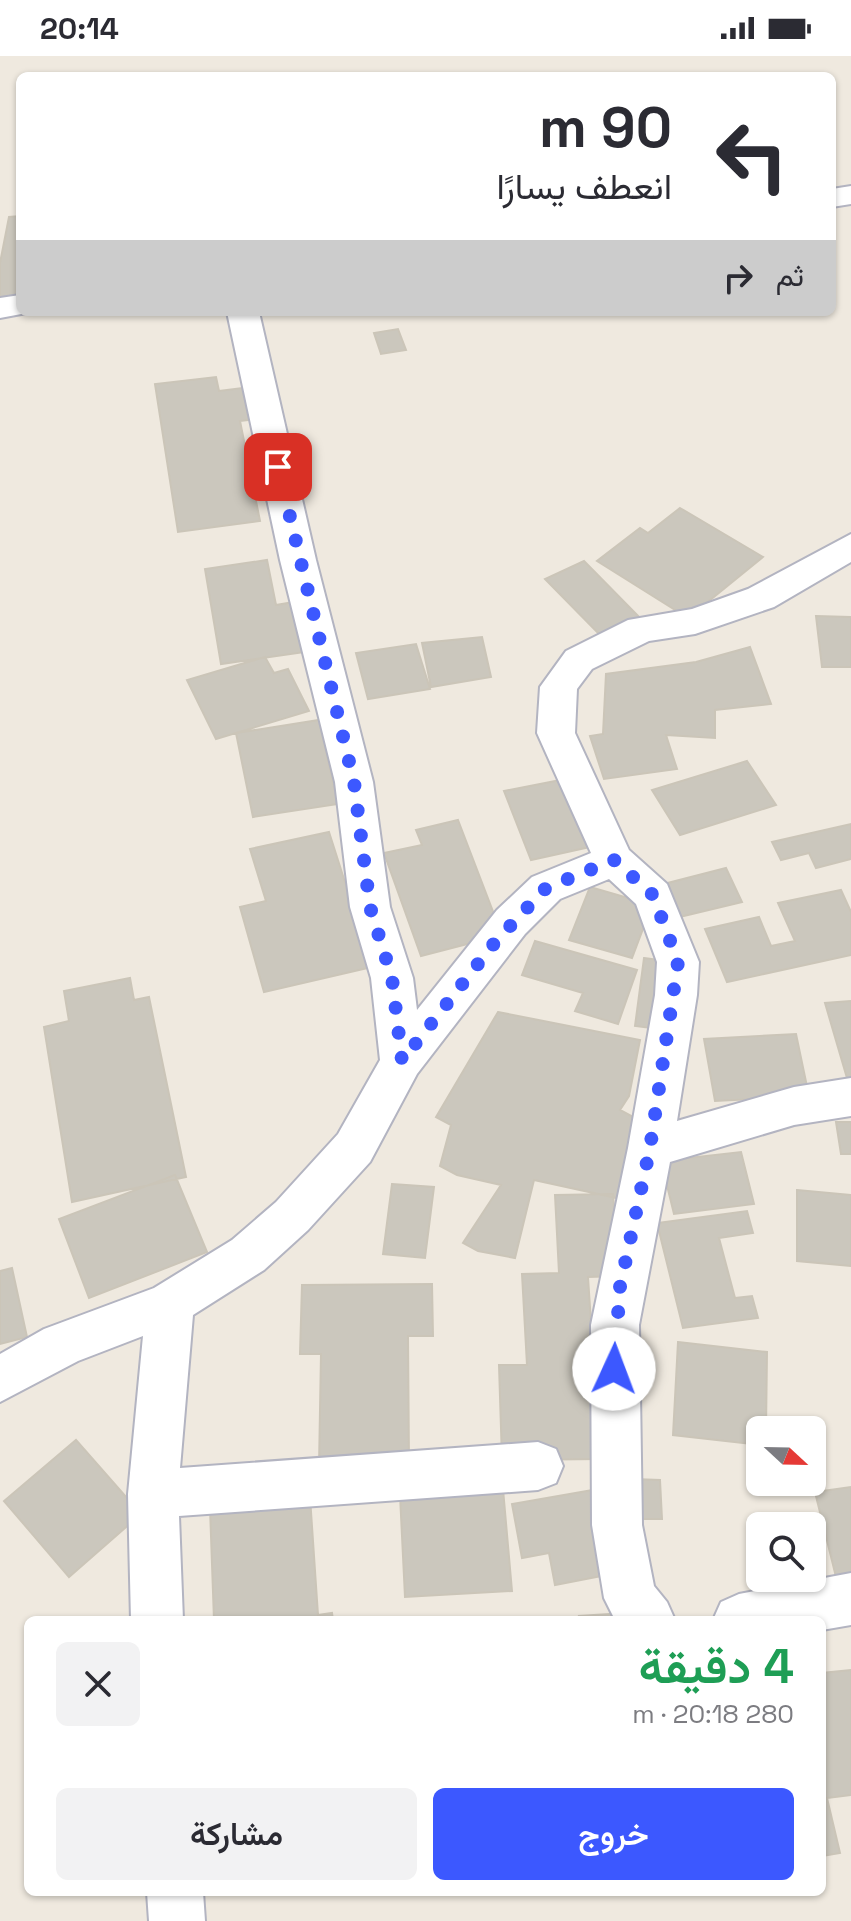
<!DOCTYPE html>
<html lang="ar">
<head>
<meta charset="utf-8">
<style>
  :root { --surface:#fff; --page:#f2f2f3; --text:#2b2b33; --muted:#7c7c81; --accent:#3c58ff }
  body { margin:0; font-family:"Space Grotesk",Vazirmatn,sans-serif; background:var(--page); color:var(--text); direction:rtl; height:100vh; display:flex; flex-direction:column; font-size:30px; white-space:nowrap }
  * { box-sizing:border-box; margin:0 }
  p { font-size:26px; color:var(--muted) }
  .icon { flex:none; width:44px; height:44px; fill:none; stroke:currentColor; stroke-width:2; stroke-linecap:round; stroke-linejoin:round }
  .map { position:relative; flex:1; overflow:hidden; direction:ltr }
  .side { position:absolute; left:24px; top:1560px; width:802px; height:280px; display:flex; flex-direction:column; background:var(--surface); border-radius:12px; box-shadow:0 2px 6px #0004; direction:rtl }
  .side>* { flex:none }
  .hud { position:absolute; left:16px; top:16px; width:820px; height:244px; border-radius:12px; box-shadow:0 2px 6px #0004; direction:rtl; background:#fff; color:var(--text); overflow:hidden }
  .needle { width:52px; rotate:112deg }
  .buttons { position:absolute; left:746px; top:1360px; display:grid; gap:16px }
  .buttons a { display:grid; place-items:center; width:80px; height:80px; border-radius:12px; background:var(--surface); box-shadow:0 2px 6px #0004; font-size:40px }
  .pin { position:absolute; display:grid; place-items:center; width:68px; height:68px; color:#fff; margin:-34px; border-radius:16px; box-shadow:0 4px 12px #0006 }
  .me { position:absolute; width:88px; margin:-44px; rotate:2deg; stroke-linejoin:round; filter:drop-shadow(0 0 6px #0008) }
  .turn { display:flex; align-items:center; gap:28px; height:168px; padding:0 32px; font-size:36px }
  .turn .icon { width:104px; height:104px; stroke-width:2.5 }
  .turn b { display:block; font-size:56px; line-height:68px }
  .then { display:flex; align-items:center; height:76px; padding:0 32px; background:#0003; gap:16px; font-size:30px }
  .round { display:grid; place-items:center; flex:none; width:84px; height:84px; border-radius:12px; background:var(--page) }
  .overview { display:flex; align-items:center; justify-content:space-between; height:136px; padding:0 32px }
  h1 { font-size:48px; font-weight:600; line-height:60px; color:#1e9e55 }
  .primary-button { display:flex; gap:16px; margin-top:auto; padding:16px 32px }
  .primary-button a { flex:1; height:92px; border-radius:12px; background:var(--accent); color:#fff; font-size:32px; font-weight:600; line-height:92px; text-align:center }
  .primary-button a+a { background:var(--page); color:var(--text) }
  .status { display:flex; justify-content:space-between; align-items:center; height:56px; padding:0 40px; background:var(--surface); direction:ltr }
  .status svg { height:22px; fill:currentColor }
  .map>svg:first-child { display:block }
</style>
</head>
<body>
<div class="status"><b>20:14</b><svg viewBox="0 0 49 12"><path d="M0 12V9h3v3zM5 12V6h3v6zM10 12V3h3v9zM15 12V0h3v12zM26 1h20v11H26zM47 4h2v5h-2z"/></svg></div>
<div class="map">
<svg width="851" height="1865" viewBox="0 0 851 1865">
  <rect width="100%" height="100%" fill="#efe9df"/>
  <path fill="#cbc7bd" stroke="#cbc5b8" stroke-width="2" d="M20,160V241H0V207L9,161Z
    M398,273L406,294L381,298L374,277Z
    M216,321L219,335L242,332L249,364L240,365L260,465L178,476L155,328Z
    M680,452L763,501L688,562L597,505L640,472L648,477Z
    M267,504L276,549L294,546L305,596L221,608L205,513Z
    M584,505L644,566L605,584L545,523Z
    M816,560L851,561V611H822Z
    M482,581L491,621L431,631L422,587Z
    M416,588L430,633L368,643L356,597Z
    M750,591L771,648L715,654V682L666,679L677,713L604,723L590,680L603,678L606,618L696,606Z
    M265,601L274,617L288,613L309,655L216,683L187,624Z
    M319,664L338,748L253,761L236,677Z
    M747,705L776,749L680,779L652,734Z
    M571,722L599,789L531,804L504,735Z
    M458,764L502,879L421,900L384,797L422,789L416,774Z
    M851,768V803L816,812L809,797L781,804L772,786Z
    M329,776L372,911L264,936L240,851L266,845L250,793Z
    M726,812L742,846L671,863L656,830Z
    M590,831L652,849L632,902L569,884Z
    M841,834L851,856V899L727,926L705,873L759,861L771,890L795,885L778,847Z
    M535,885L637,914L618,968L575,955L583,937L522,919Z
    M644,902L675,906L666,974L635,970Z
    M130,922L134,944L149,941L186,1121L72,1146L44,971L69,965L64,935Z
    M851,945V1022H847L825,947Z
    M498,956L640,984L629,1040L620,1054L637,1063L621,1143L534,1124L515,1202L478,1195L463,1187L501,1129L457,1119L440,1110L451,1069L436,1061Z
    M796,978L809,1040L715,1045L704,983Z
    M836,1066H851V1098H841Z
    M741,1096L754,1148L674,1158L661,1105Z
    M175,1119L207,1196L89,1242L59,1163Z
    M392,1128L434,1131L425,1202L383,1198Z
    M797,1134L851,1139V1210L797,1205Z
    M613,1138L619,1220L588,1221L600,1403L502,1404L499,1309H527L522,1218L559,1217L555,1139Z
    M747,1155L753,1177L719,1182L735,1242L752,1240L758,1262L683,1272L657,1167Z
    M12,1212L27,1281L0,1288V1215Z
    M432,1228L433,1280H408L409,1409L319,1411L321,1298H300L302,1229Z
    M678,1286L767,1296L766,1374H760V1389L673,1379Z
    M76,1384L141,1458L69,1521L4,1445Z
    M633,1423L660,1424L662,1463H635Z
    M851,1431V1531L839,1533L815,1436Z
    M503,1433L512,1535L405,1541L400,1439Z
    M593,1434L612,1518L555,1529L549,1497L522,1502L512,1448Z
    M310,1441L318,1559L332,1557L333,1564H214L210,1452Z
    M625,1557L626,1564H580L579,1560Z
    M851,1614V1739L827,1742L840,1797L822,1800V1617Z"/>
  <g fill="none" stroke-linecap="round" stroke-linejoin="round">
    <g stroke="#b3b4c1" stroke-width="4">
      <path id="minor" d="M227,256H259L316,504L373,726L390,851L413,922L417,954L497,854L532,821L591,797L537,677L540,631L566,595L628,564L692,553L748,533L851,478V506L774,551L695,578L649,585L592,613L577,633L575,677L629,794L667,828L699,906L697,939L677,1065L794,1031L851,1022V1060L794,1069L670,1106L639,1269L642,1469L654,1530L667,1546L675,1564H615L604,1542L592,1469L591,1269L628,1092L655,939L657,906L636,848L609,823L560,843L525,878L417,1018L370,1106L308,1174L264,1214L193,1259L180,1412L538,1386L556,1393L563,1410L556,1427L538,1434L179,1460L183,1564H131L128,1438L143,1280L78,1305L0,1346V1298L44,1273L154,1232L232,1184L276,1146L338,1078L380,1004L371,922L350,851L335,726L280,504Z
        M851,1517V1569L822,1574V1564H713L721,1546L739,1538Z
        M147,1836H203L205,1865H149Z"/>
    </g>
    <g stroke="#b3b4c1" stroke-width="4">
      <path id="tertiary" d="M851,130V148L832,151V133Z
        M20,239V256H32L0,262V242Z"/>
    </g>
    <use href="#minor" fill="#fff" fill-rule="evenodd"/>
    <use href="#tertiary" fill="#fff" fill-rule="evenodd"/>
  </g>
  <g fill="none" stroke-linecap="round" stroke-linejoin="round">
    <path stroke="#3c58ff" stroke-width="14" stroke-dasharray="0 25.2" d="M278,411L354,726L370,851L392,922L402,1005L496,885L546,832L614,804L653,839L678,906L650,1092L620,1231L614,1313"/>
  </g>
</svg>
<div class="buttons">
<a><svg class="needle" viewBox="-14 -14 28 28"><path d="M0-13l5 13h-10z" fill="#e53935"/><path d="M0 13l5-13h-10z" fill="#7c7c81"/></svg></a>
<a><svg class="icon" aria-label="search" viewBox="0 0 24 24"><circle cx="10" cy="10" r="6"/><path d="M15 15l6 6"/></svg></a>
</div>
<div class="pin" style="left:278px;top:411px;background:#d93025"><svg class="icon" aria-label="arrive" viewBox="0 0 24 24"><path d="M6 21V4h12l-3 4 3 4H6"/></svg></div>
<svg class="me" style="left:614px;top:1313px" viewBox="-20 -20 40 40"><circle r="19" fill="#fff"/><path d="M0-13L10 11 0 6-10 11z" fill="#3c58ff"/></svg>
<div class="hud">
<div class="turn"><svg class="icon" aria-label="left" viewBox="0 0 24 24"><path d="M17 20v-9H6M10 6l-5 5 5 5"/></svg><div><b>90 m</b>انعطف يسارًا</div></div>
<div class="then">ثم<svg class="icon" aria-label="right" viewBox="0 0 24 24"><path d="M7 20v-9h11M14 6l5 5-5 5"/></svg></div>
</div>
<section class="side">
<div class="overview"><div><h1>4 دقيقة</h1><p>280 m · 20:18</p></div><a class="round"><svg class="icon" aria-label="close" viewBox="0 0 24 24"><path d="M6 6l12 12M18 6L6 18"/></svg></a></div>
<div class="primary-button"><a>خروج</a><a>مشاركة</a></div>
</section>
</div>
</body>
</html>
